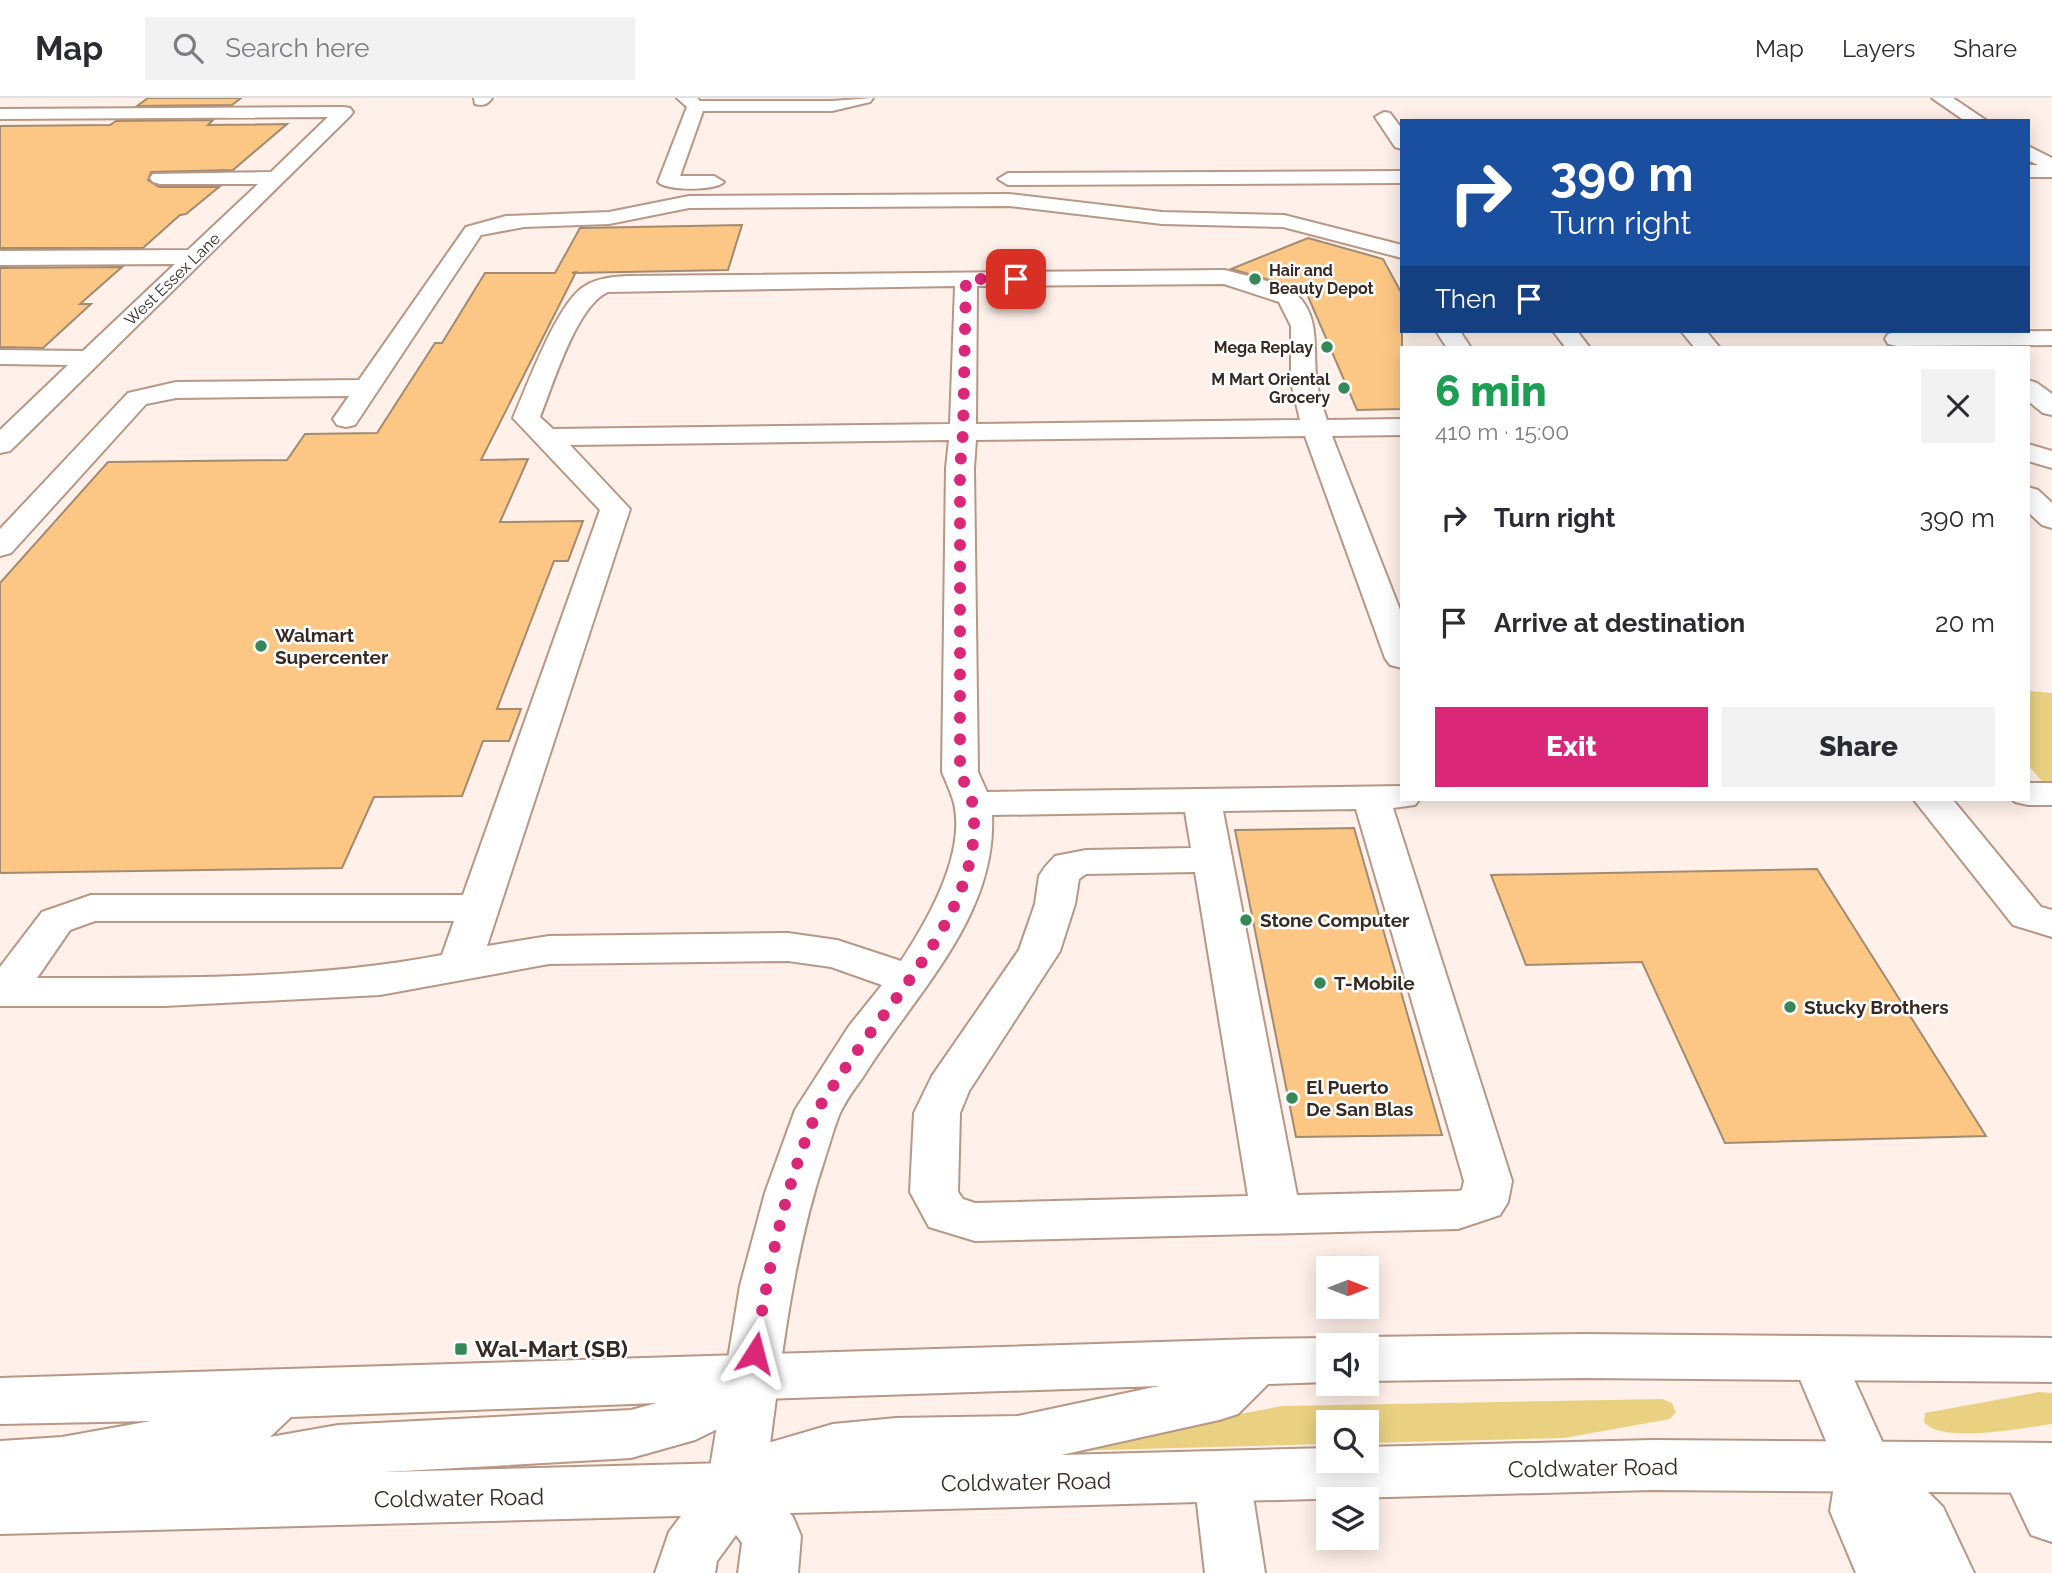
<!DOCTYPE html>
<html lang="en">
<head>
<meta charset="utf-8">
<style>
  :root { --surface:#fff; --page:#f2f2f3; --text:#2b2b33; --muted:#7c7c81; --line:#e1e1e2; --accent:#db2777 }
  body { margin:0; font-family:Raleway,sans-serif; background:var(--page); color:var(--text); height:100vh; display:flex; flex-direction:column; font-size:26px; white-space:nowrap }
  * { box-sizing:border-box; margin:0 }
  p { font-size:23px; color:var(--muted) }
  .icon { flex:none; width:38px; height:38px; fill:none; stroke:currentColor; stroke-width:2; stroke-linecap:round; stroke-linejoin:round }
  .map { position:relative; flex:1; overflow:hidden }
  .drawer { position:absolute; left:1400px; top:248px; width:630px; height:455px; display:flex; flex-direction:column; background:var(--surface); border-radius:0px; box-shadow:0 4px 18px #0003 }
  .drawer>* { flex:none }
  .guide { position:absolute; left:1400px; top:21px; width:630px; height:214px; border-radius:0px; box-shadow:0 4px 18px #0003; background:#1a4fa0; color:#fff; overflow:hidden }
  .needle { width:46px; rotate:90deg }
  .buttons { position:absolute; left:1316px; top:1158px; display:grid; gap:14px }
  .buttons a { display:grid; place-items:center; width:63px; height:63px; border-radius:0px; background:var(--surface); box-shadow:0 4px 18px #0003; font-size:35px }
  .pin { position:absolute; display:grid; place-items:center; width:60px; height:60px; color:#fff; margin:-30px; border-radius:14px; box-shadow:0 4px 10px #0006 }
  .me { position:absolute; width:77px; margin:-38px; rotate:9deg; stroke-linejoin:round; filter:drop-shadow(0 0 5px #0008) }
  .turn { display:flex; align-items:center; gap:24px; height:147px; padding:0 35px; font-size:32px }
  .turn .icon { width:91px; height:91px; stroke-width:2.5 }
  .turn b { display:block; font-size:49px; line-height:60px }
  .then { display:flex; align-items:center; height:66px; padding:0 35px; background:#0003; gap:14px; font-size:26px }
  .round { display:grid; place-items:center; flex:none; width:74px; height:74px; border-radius:0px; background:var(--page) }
  .headline { display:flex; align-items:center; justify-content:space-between; height:119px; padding:0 35px }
  h1 { font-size:42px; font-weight:800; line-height:52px; color:#1e9e55 }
  .button { display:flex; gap:14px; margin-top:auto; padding:14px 35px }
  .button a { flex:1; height:80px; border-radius:0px; background:var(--accent); color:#fff; font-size:28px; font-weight:800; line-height:80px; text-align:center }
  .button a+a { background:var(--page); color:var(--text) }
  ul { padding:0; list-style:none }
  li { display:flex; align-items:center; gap:21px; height:105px; padding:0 35px }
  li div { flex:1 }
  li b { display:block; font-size:26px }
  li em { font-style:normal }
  header { display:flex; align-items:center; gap:42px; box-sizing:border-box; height:98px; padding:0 35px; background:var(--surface); border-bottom:2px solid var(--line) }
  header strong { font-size:33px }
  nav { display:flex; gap:38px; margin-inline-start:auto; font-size:24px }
  .search { width:490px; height:63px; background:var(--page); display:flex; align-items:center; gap:18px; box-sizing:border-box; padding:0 24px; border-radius:0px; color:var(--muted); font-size:26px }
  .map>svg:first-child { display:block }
</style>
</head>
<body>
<header>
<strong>Map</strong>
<div class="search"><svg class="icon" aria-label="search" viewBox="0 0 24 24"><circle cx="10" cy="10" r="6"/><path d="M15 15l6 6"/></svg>Search here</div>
<nav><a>Map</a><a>Layers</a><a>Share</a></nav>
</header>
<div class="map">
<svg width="2052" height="1475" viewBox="0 0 2052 1475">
  <rect width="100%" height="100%" fill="#fff1e9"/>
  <path fill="#ead182" d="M2028,593L2052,595V689H2047L2028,667Z
    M2039,1294L2052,1295V1326C2025,1330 1940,1346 1924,1324L1925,1315Z
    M1662,1301L1672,1305L1676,1314L1670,1321L1564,1340L1367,1345V1325H1328V1346L1064,1353V1349L1282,1308Z"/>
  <path fill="#fcc785" stroke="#a28b71" stroke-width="2" d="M148,0H241L232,7L137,8Z
    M213,22L208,27L287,26L233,72L151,74L148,82L159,89H219L186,116L180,117L143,150H0V28L110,27L116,23Z
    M742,127L728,172L572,175L576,174L481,362L528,361L500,424L583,423L568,463H554L497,611H521L509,643H483L462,698L374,699L342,770L0,775V485L108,364L287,362L305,336L377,335L435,245H442L485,175H555L580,130Z
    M1308,140L1383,161L1402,196V311L1357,312L1307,196L1274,183L1231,171Z
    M122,169L80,206H91L43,250L0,249V170Z
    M1354,730L1442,1037L1296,1039L1235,732Z
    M1817,771L1986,1038L1725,1045L1642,864L1526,867L1491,777Z"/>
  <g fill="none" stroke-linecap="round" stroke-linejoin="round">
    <g stroke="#b79785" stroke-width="4">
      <path id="minor" d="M474,0H492C487,7 483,8 475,6Z
        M677,0H697L700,3H832L873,0L870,4L832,13H703L680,78H714L724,84C716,93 666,93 658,84L687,9Z
        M344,9L350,10L353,14L350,18L10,353L0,355V332L68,267L0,266V252L83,253L175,166L0,167V153L188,152L258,86H160L153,84L150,80L153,76L271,74L328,19L0,21V11Z
        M1384,14L1390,15L1402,31V51L1395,49L1375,19Z
        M2028,67H2052V79H2028Z
        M1402,73V85L1008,87L998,81L1008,75Z
        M1009,96L1162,114L1284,117L1402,147V160L1283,129L1162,126L1009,108L689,110L609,126L524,129L481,137L355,327L346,329L337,327L333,321L349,298L176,300L146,306L11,455L0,458V431L128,295L176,284L359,282L466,129L506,118L609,114L689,98Z
        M1225,172C1242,177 1285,185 1297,197C1322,221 1312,255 1317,285C1319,297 1323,310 1327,322L1402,321V337L1332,338L1402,517V570L1390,567L1385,560L1305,338L976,342L974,370L978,674L987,694L1402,688V702H1419L1415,707L1393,710L1512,1083L1508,1104L1500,1117L1458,1131L975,1143L929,1129L910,1094L914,1015L932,978L1019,852L1035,806L1039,778L1045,769L1055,758L1086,752L1191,750L1185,714L992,717C997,820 913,898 863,979C855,990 846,1002 840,1015C834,1029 830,1045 825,1060C790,1165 780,1275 765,1384L793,1419L801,1438L798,1475H738L742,1445L736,1437L717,1463L715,1475H655L669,1434L708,1382L740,1188L765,1095L795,1012L849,928L882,887L831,869L788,863L549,866L380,897L164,908H0V869L42,814L91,797H463L600,412L513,320C527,289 557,204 585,188C597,180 613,179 627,178ZM1224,186L1279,204L1291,228V284L1300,322L976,326L977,188ZM955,188L950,326L553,331L540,319C553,287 576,208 608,194ZM949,342L946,370L942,674C946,684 951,694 954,705C966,756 928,822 901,863L837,842L788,835L549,838L487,848L630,411L570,347ZM1356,711L1464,1083L1462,1092L1458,1093L1297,1097L1223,713ZM1195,774L1248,1098L975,1105L963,1101L958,1094L960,1015L969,993L1060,853L1075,806L1079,781L1086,776ZM95,823H454L442,857C312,882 170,880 37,880L70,832Z
        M1436,233H1460L1471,250H1447Z
        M1553,233H1577L1590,250H1566Z
        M1681,233H1706L1720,250H1695Z
        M2052,233V247L1897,248L1888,246L1885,241L1888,236L1897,234Z
        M2028,282L2037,285L2052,296V317L2043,315L2028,303Z
        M2028,346L2052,353V370L2028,363Z
        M2028,389L2038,392L2052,405V430L2042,427L2028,414Z
        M2028,685H2052V707H2028L2015,704L2013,702H2028Z
        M1914,702H1953L2041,809L2052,812V839L2013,827Z
        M1818,1238L1837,1244L1886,1352L1943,1409L1974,1475H1856L1830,1413L1837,1369L1791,1260L1799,1244Z
        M2027,1345L2047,1352L2052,1361V1444L2031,1437L1999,1370L2007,1352Z
        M1222,1354L1242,1361L1250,1379L1265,1475H1205L1194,1379L1202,1361Z"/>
    </g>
    <g stroke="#b79785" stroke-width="4">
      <path id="major" d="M1932,0H1953L1987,23H1965Z
        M2028,48L2052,60V74L2028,62Z
        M1584,1236L2052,1240V1284L1584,1280L1367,1283V1248H1328V1284L1268,1286L1238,1316L1219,1322L1061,1357L1328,1350V1363H1367V1349L1652,1342L2052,1345V1395L1652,1392L0,1436V1343L62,1339L151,1323L0,1326V1280L1256,1241L1328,1240L1347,1247L1367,1239ZM1159,1288L1018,1318L896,1320L833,1326L758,1348L728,1365L385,1374L631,1360L695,1342L732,1324L762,1301ZM657,1305L631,1312L338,1327L270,1339L291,1319Z"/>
    </g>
    <use href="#minor" fill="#fff" fill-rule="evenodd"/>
    <use href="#major" fill="#fff" fill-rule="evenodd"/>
  </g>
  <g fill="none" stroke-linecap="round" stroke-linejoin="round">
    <path stroke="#db2777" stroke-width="12" stroke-dasharray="0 21.6" d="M755,1255C768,1174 784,1089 817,1014C823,1001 832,990 840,978C890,900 985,810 973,709C972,698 964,685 960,674V370L963,335L966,181H1016"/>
  </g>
  <g fill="#378858" stroke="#fff" stroke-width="2.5">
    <circle cx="1255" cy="181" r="7"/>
    <circle cx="1327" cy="249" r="7"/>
    <circle cx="1344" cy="290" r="7"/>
    <circle cx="261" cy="548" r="7"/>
    <circle cx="1246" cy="822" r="7"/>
    <circle cx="1320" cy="885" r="7"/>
    <circle cx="1790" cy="909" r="7"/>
    <circle cx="1292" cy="1000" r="7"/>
    <rect x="454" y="1244" width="14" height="14" rx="3.5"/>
  </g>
  <g text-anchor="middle" stroke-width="5" stroke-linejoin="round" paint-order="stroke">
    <g font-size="16" font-weight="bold" fill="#372a23" stroke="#fff" text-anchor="end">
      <text x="1269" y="178" text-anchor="start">Hair and<tspan x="1269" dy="18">Beauty Depot</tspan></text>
      <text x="1313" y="255">Mega Replay</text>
      <text x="1330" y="287">M Mart Oriental<tspan x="1330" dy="18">Grocery</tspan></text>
    </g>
    <g font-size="16" fill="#372a23" stroke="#fff">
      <text transform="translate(172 181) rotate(-44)" y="6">West Essex Lane</text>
    </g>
    <g font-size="19" font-weight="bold" fill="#372a23" stroke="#fff" text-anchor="start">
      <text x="275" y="544">Walmart<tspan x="275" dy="22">Supercenter</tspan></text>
      <text x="1260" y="829">Stone Computer</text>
      <text x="1334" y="892">T-Mobile</text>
      <text x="1804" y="916">Stucky Brothers</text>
      <text x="1306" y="996">El Puerto<tspan x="1306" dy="22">De San Blas</tspan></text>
    </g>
    <g font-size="23" font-weight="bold" fill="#372a23" stroke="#fff" text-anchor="start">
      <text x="475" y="1259">Wal-Mart (SB)</text>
    </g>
    <g font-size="23" fill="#372a23" stroke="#fff">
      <text transform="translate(1593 1370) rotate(-1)" y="8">Coldwater Road</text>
      <text transform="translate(1026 1384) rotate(-1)" y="8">Coldwater Road</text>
      <text transform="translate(459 1400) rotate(-1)" y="8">Coldwater Road</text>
    </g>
  </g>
</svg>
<div class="buttons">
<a><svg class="needle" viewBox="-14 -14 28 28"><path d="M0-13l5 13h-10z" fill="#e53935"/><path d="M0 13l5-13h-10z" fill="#7c7c81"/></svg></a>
<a><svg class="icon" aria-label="sound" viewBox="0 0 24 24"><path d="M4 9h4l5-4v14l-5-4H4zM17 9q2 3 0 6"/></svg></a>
<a><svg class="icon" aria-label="search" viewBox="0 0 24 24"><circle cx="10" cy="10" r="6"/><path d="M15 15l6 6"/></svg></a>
<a><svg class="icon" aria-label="layers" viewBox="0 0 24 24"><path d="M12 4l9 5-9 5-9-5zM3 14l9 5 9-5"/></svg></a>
</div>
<div class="pin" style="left:1016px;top:181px;background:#d93025"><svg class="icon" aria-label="arrive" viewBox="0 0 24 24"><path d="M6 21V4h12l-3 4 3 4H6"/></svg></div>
<svg class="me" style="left:755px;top:1255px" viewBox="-20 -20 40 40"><path d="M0-17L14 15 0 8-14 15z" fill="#db2777" stroke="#fff" stroke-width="4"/></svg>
<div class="guide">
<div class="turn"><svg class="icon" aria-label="right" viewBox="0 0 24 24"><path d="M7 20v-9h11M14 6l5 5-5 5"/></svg><div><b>390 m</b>Turn right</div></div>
<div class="then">Then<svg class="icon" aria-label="arrive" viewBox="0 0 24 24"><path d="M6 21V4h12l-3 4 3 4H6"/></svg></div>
</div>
<section class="drawer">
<div class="headline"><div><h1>6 min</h1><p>410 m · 15:00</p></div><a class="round"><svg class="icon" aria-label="close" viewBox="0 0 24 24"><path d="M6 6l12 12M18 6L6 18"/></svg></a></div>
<ul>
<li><svg class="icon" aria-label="right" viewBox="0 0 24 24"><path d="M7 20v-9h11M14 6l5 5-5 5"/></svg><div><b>Turn right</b></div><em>390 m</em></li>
<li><svg class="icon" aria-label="arrive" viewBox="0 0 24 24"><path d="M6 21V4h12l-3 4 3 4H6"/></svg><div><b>Arrive at destination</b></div><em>20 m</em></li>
</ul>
<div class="button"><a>Exit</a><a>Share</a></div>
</section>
</div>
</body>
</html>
